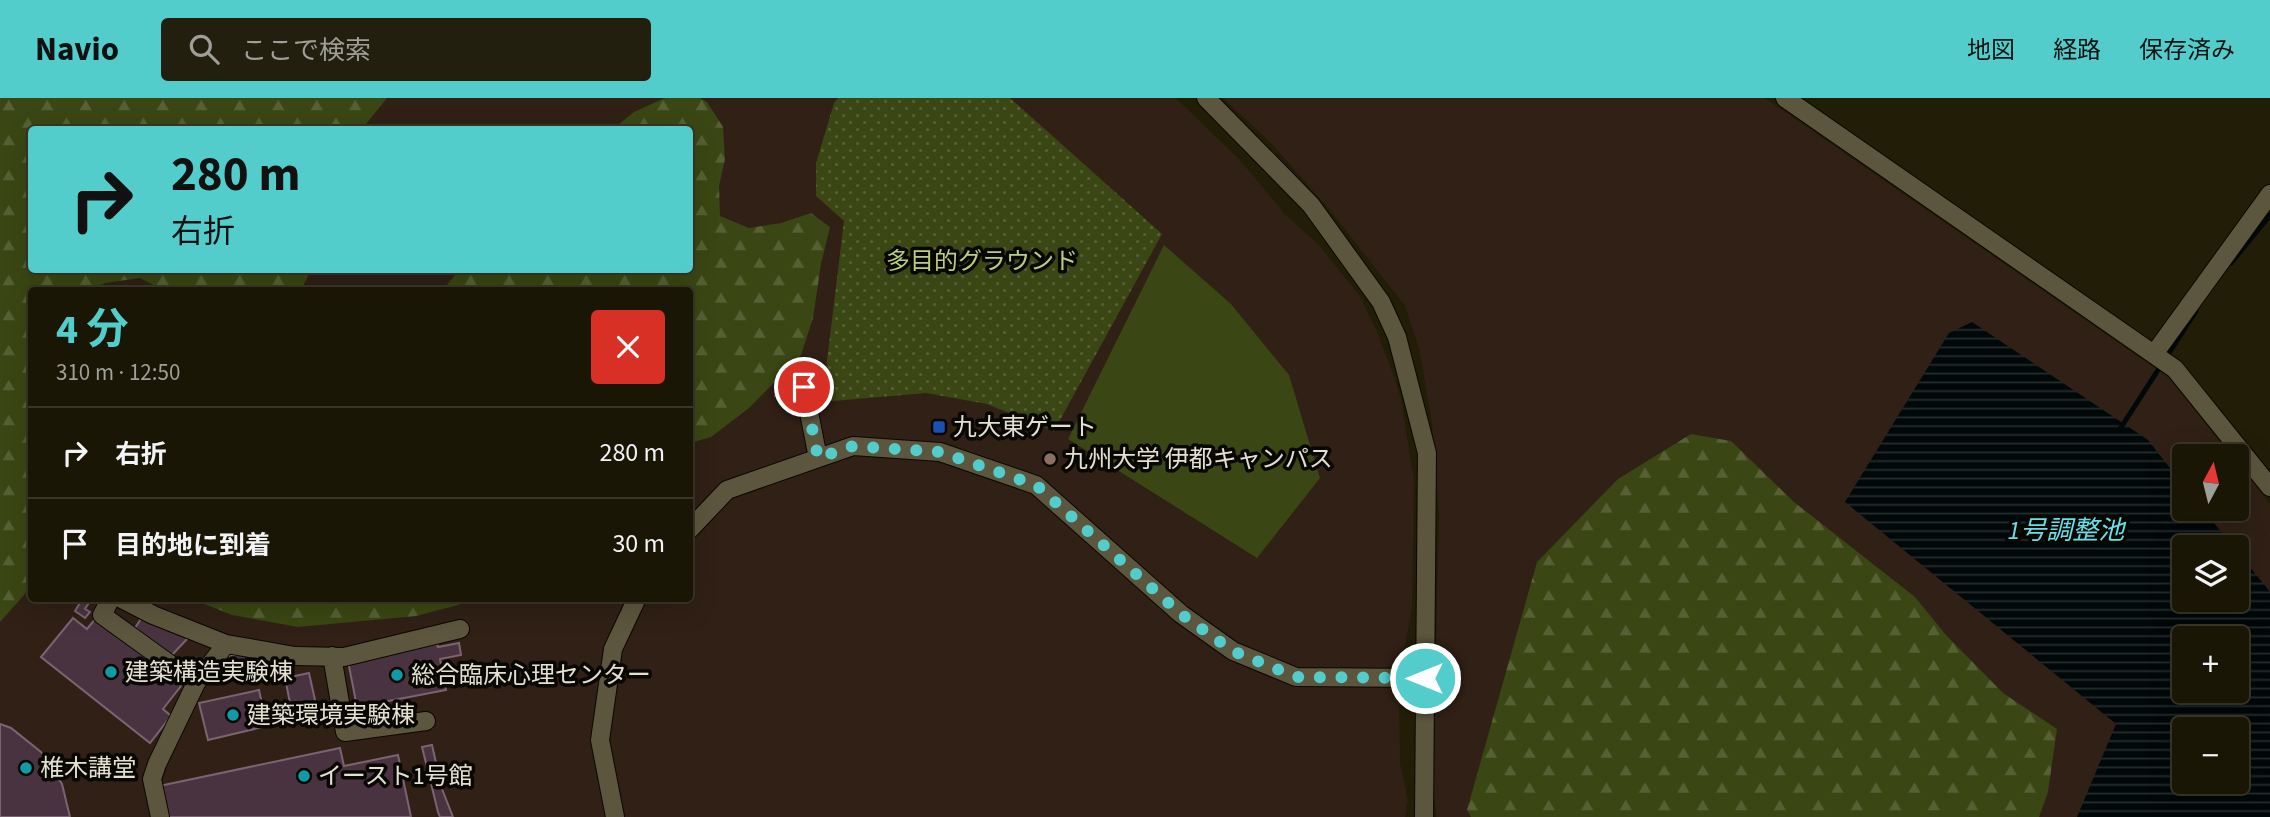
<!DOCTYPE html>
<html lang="ja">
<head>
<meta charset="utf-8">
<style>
  :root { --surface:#1a1605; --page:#231f0f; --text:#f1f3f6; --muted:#9f9f9a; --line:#383527; --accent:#53cdcb }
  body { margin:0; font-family:"Source Sans 3","Noto Sans JP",sans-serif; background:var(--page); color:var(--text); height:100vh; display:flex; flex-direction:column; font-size:26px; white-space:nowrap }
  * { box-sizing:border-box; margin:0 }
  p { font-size:23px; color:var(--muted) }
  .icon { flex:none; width:38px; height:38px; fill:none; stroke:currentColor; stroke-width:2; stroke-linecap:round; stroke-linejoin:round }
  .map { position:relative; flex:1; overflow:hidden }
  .side { position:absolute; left:28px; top:189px; width:665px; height:315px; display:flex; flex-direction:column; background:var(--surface); border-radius:7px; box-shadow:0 7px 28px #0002,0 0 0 2px var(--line) }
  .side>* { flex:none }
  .hud { position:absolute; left:28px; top:28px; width:665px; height:147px; border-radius:7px; box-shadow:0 7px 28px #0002,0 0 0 2px var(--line); background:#53cdcb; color:#111; overflow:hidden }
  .needle { width:46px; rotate:7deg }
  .fabs { position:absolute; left:2172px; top:346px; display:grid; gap:14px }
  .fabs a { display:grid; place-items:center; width:77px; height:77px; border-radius:7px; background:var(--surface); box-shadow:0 7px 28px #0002,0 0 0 2px var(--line); font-size:35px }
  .pin { position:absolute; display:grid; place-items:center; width:60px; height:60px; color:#fff; margin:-30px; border:4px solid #fff; border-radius:50%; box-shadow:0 2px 7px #0007 }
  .me { position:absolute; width:77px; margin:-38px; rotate:270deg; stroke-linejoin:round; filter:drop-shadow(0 0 5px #0008) }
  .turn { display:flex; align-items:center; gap:24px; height:147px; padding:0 28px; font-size:32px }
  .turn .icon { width:91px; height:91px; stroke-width:2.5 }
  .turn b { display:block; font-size:49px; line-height:60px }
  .round { display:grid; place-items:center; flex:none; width:74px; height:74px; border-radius:7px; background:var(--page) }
  .head { display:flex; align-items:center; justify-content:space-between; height:119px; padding:0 28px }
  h1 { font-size:42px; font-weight:700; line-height:52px; color:var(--accent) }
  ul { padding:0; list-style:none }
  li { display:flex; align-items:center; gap:21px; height:91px; padding:0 28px; border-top:2px solid var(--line) }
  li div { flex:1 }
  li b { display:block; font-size:26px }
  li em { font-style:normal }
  header { display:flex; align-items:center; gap:42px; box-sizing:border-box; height:98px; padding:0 35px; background:var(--accent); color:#111 }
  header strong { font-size:33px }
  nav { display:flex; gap:38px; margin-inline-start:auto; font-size:24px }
  .search { width:490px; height:63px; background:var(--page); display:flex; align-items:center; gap:18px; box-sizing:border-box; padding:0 24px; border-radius:7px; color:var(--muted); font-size:26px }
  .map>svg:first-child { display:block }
</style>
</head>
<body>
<header>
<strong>Navio</strong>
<div class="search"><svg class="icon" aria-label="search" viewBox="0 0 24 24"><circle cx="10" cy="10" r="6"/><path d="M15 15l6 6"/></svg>ここで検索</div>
<nav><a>地図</a><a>経路</a><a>保存済み</a></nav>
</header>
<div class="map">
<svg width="2270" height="719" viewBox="0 0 2270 719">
  <defs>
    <pattern id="grass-dots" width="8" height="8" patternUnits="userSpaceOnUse" patternTransform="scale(1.75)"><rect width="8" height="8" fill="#3a4613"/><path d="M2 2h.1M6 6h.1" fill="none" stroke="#566034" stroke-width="1.8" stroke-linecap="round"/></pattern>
    <pattern id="forest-firs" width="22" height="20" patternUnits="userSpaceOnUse" patternTransform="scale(1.75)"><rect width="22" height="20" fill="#3a4613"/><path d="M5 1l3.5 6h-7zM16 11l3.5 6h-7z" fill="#566034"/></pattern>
    <pattern id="water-rules" width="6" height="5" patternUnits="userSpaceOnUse" patternTransform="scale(1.75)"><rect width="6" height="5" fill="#00080a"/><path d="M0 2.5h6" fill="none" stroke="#252c2d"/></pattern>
  </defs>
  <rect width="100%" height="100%" fill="#221d07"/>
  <path fill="#302016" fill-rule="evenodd" d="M0,0H1176L1240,62L1286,117L1319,147L1360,198L1377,234L1394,278L1401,301L1414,383L1412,510L1399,581L1400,665L1408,703L1405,719H0ZM32,32H690V172H32ZM32,192H690V500H32Z
    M1223,0H1765L2169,280L2232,359H2184V411H2236L2237,364L2270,406V719H1437L1433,689L1439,415L1432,326L1419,250L1405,208L1329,111L1271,45ZM2184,450H2236V502H2184ZM2184,541H2236V593H2184ZM2184,632H2236V684H2184Z"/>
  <path fill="url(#grass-dots)" d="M838,0H1010L1162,136L1054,333L987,306L926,295L822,304L844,123L816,98V65L834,5Z"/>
  <path fill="url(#forest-firs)" d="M0,0H387L362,31L32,32V172H311L301,192H163L140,180L105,185L92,192H32L31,489L0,524Z
    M665,0H700L707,4L723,29L725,61L719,88L720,118L749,130L781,125L811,115L830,129L821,166L813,220L801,257L749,310L711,339L690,345V192H437L447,187L459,172H690V32L613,31L634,14Z
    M1691,336L1731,343L1794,404L1915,499L1946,537L2003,595L2057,631L2048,694L2039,719H1471L1467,712L1537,464L1618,381Z
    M192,501H466L458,507L416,518L298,529L232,517Z"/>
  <path fill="#3a4613" d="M1164,147L1231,206L1289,277L1320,380L1257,460L1068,341Z"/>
  <path fill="url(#water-rules)" fill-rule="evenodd" d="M1972,224L2148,342L2184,388V411H2203L2234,450H2184V502H2236L2237,453L2270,494V719H2077L2116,626L1845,404L1949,235ZM2184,541H2236V593H2184ZM2184,632H2236V684H2184Z"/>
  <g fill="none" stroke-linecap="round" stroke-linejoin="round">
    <path stroke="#00080a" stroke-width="5" d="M2231,165L2270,117
      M2120,331L2196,213"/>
  </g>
  <path fill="#493340" stroke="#7b6372" stroke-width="2" d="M788,284L793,288L790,292L793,295L784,305L775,298Z
    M83,500H92L85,511L90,514L85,520L75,513Z
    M142,519L188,540L172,557L135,530Z
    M73,520L87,531L96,520L181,588L163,611L171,618L150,645L41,559Z
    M459,545L461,557L440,561L446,592L357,609L348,563L437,546L438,549Z
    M253,554L257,577L233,581L230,558Z
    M309,575L319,620L294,625L285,580Z
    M259,592L267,628L208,642L199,605Z
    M0,626L11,630L41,654L62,686L70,719H0Z
    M432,647L442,691L453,719H440L438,714L422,649Z
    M340,650L344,668L398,657L411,719H166L159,688Z"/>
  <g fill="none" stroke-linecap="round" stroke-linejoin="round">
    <g stroke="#0c0700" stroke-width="20">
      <path id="minor" d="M1206,0L1311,107L1381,204L1397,239L1427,355L1424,719
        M1785,0L2175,271L2270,389
        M2154,256L2270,96
        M804,289L818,360
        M690,431L727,392L853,348L940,354L1036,387L1181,516L1233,553L1296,579L1425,580
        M111,500L102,517L196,585
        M120,500L153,517L226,546L295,558L344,559L460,531
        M332,558L345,634L426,623
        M160,719L152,681L157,666L196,585L226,546
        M615,719L600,642L613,551L637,500"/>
    </g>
    <use href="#minor" stroke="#5c563e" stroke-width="18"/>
  </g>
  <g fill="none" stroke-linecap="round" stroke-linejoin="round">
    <path stroke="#53cdcb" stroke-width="12" stroke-dasharray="0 21.6" d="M804,289L818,360L853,348L940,354L1036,387L1181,516L1233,553L1296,579L1425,580"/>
  </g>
  <rect fill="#1a4fb4" stroke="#090702" stroke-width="2.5" x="932" y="322" width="14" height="14" rx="3.5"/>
  <circle fill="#8d6e63" stroke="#090702" stroke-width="2.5" cx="1050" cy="361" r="7"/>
  <g fill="#0f9aa8" stroke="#090702" stroke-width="2.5">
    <circle cx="111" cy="574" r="7"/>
    <circle cx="397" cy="577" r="7"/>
    <circle cx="233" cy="617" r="7"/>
    <circle cx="26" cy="670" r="7"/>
    <circle cx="304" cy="678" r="7"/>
  </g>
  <g text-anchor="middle" stroke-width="7" stroke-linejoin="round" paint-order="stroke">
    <g font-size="24" fill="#b9cf80" stroke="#090702">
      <text x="982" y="171">多目的グラウンド</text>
    </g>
    <g font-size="24" fill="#e3e0d2" stroke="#090702" text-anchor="start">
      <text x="953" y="337">九大東ゲート</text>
      <text x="1064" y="369">九州大学 伊都キャンパス</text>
      <text x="125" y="582">建築構造実験棟</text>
      <text x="411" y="585">総合臨床心理センター</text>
      <text x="247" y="625">建築環境実験棟</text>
      <text x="40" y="678">椎木講堂</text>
      <text x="318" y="686">イースト1号館</text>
    </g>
    <g font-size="26" font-style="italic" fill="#69dee9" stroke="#090702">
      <text x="2066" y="441">1号調整池</text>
    </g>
  </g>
</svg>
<div class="fabs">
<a><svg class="needle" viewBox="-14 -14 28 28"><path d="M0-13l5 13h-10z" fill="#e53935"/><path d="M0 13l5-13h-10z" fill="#9f9f9a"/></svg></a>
<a><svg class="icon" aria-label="layers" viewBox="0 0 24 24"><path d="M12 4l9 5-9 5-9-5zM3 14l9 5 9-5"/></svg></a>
<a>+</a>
<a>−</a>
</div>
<div class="pin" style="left:804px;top:289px;background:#d93025"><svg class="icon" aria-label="arrive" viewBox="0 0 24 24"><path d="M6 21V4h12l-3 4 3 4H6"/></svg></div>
<svg class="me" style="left:1425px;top:580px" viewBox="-20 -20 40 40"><circle r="17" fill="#53cdcb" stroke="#fff" stroke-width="3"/><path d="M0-11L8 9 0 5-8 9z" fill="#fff"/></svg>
<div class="hud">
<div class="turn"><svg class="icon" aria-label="right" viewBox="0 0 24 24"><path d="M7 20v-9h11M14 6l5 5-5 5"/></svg><div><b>280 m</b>右折</div></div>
</div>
<section class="side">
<div class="head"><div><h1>4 分</h1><p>310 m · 12:50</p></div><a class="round" style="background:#d93025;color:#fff"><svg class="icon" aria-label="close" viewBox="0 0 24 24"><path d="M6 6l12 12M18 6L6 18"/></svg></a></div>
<ul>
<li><svg class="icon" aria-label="right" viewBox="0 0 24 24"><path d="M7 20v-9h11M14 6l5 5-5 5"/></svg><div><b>右折</b></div><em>280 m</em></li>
<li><svg class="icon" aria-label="arrive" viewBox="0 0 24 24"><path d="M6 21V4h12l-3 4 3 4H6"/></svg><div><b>目的地に到着</b></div><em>30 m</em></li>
</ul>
</section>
</div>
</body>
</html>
